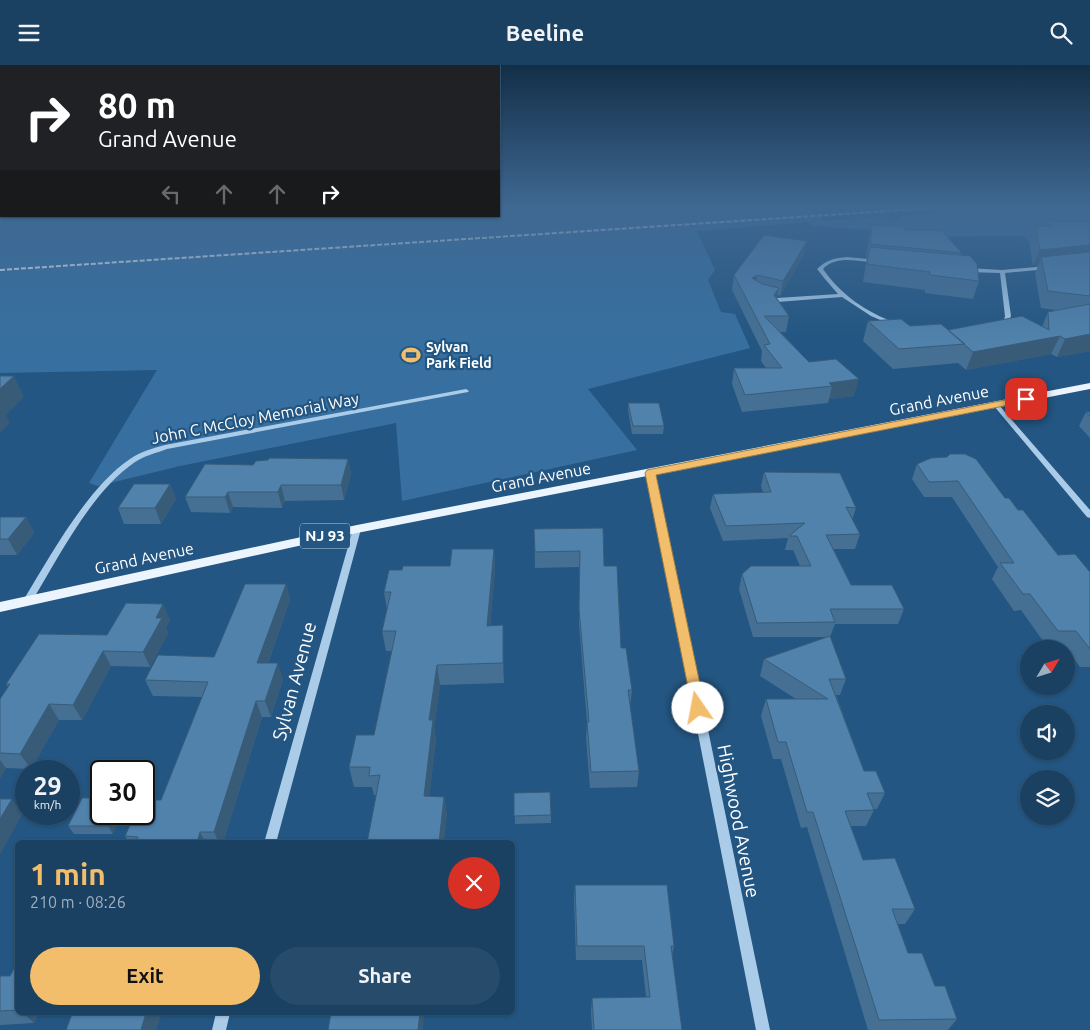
<!DOCTYPE html>
<html lang="en">
<head>
<meta charset="utf-8">
<style>
  :root { --surface:#1a4062; --page:#274b6b; --text:#f1f3f6; --muted:#9fafbe; --line:#385977; --accent:#f3be6c }
  body { margin:0; font-family:Ubuntu,sans-serif; background:var(--page); color:var(--text); height:100vh; display:flex; flex-direction:column; font-size:19px; white-space:nowrap }
  * { box-sizing:border-box; margin:0 }
  p { font-size:16px; color:var(--muted) }
  .icon { flex:none; width:28px; height:28px; fill:none; stroke:currentColor; stroke-width:2; stroke-linecap:round; stroke-linejoin:round }
  .map { position:relative; flex:1; overflow:hidden }
  .drawer { position:absolute; left:15px; top:775px; width:500px; height:175px; display:flex; flex-direction:column; background:var(--surface); border-radius:8px; box-shadow:0 1px 4px #0004,0 0 0 1px var(--line) }
  .drawer>* { flex:none }
  .top-card { position:absolute; left:0px; top:0px; width:500px; height:152px; box-shadow:0 1px 4px #0004,0 0 0 1px var(--line); background:#202124; color:#fff; overflow:hidden }
  .needle { width:32px; rotate:52deg }
  .buttons { position:absolute; left:1020px; top:575px; display:grid; gap:10px }
  .buttons a { display:grid; place-items:center; width:55px; height:55px; border-radius:50%; background:var(--surface); box-shadow:0 1px 4px #0004,0 0 0 1px var(--line); font-size:25px }
  .speed { position:absolute; left:15px; top:695px; display:flex; gap:10px; font-size:25px; font-weight:700; text-align:center }
  .speed>* { display:grid; place-content:center; width:65px; height:65px; border-radius:50%; background:var(--surface); box-shadow:0 1px 4px #0004,0 0 0 1px var(--line); line-height:1 }
  .speed small { font-size:12px; font-weight:400 }
  .speed .limit { border:2px solid #111; border-radius:8px; background:#fff; color:#111 }
  .pin { position:absolute; display:grid; place-items:center; width:42px; height:42px; color:#fff; margin:-21px; border-radius:10px; box-shadow:0 2px 8px #0006 }
  .me { position:absolute; width:55px; margin:-28px; rotate:348deg; stroke-linejoin:round; filter:drop-shadow(0 0 4px #0008) }
  .turn { display:flex; align-items:center; gap:18px; height:105px; padding:0 15px; font-size:22px }
  .turn .icon { width:65px; height:65px; stroke-width:2.5 }
  .turn b { display:block; font-size:35px; line-height:42px }
  .lanes { display:flex; align-items:center; height:48px; padding:0 15px; background:#0003; justify-content:center; gap:25px; direction:ltr }
  .lanes .off { opacity:.35 }
  .round { display:grid; place-items:center; flex:none; width:52px; height:52px; border-radius:26px; background:var(--page) }
  .summary { display:flex; align-items:center; justify-content:space-between; height:85px; padding:0 15px }
  h1 { font-size:30px; font-weight:600; line-height:38px; color:var(--accent) }
  .primary-button { display:flex; gap:10px; margin-top:auto; padding:10px 15px }
  .primary-button a { flex:1; height:58px; border-radius:30px; background:var(--accent); color:#111; font-size:20px; font-weight:600; line-height:58px; text-align:center }
  .primary-button a+a { background:var(--page); color:var(--text) }
  header { display:flex; justify-content:space-between; align-items:center; height:65px; padding:0 15px; background:var(--surface); font-size:22px; font-weight:600 }
  .map>svg:first-child { display:block }
</style>
</head>
<body>
<header><svg class="icon" aria-label="menu" viewBox="0 0 24 24"><path d="M4 6h16M4 12h16M4 18h16"/></svg>Beeline<svg class="icon" aria-label="search" viewBox="0 0 24 24"><circle cx="10" cy="10" r="6"/><path d="M15 15l6 6"/></svg></header>
<div class="map">
<svg width="1090" height="965" viewBox="0 0 1090 965">
  <rect width="100%" height="100%" fill="#235682"/>
  <path fill="#3770a0" d="M0,143L1,151H499V143H809L826,156L883,152L897,156L900,154L898,151L909,150L1020,143H1090V168H1031L1039,176H1029L1023,171L915,172L871,165L815,161L806,157L697,166L715,205L708,215L721,247L735,249L750,283L588,324L637,385L402,436L396,358L180,401L98,421L89,418L157,305L0,308Z"/>
  <g fill="none" stroke-linecap="round" stroke-linejoin="round">
    <path fill="#aacce8" fill-rule="evenodd" d="M847,192L878,195L881,197L878,199C860,196 836,190 823,204C841,230 866,247 896,258V260H892L871,251L842,232L777,237L764,232L767,230L777,233L838,229L825,214L817,204C826,195 835,193 847,192Z
      M1047,201L1049,202V204L1005,208L1011,251L1008,257L998,262L995,260L1004,255L1005,251L1000,208L968,207L965,205L968,203L1002,205Z
      M466,324L469,326L468,327L167,384C156,388 144,391 135,397C91,427 59,492 32,536H26L24,534C51,490 87,423 130,394C140,387 153,383 165,380Z
      M996,338L998,339L1090,445V453L1087,452L994,341L993,340Z
      M648,406H651L655,408L770,965H756L647,408Z
      M357,461L361,464L276,778H264L353,464Z
      M216,948H230L226,965H212Z"/>
    <path fill="#ecf5fd" fill-rule="evenodd" d="M1090,318V324L357,468L0,547V537L357,460Z"/>
    <path stroke="#fff" stroke-width="2" stroke-dasharray="5 2" stroke-linecap="butt" d="M0,205L933,143"/>
  </g>
  <path fill="#457094" d="M1046,156L1090,157V286L1057,292L1051,289L966,305L958,298L893,304L863,276L868,256L948,265L1042,262L1048,247L1056,245L1041,243L1035,209L1038,201H1033L1029,176L1035,161H1044Z
    M872,160L906,165L962,188L961,190L979,216L973,234L925,228V225L863,217L867,192H866L869,173Z
    M804,190L780,231L777,230V233L789,251L786,267H780L809,297L854,331L829,334L828,338L742,347L732,319L734,303H766L761,296L762,286L732,225L734,210Z
    M628,338L664,361L663,369H632L628,345Z
    M1086,347H1090V373L1079,361Z
    M348,394L351,409L344,435L285,436L282,443L233,442L230,448L191,447L185,432L253,400Z
    M917,399L1005,433L1018,445L1058,490L1090,507V602H1080L1066,582L1048,583L1021,545L1014,546L992,514L998,502L952,432H924L912,414Z
    M764,407L856,443L852,455L860,469L855,484H833L851,520L904,544L898,559H835L830,572L846,614L840,630H836L864,706L885,728L877,744H873L874,745L866,761H851L863,795L915,844L905,859H898L908,888L935,921L957,954L948,965H868L807,762L801,763L781,694H773L761,651L766,634H796L760,611L764,594L827,572H753L739,524L742,509L800,501L793,485H785L788,473L723,476L710,443L713,429L763,427L761,421Z
    M170,419L176,434L161,459H124L118,443Z
    M0,452H26L34,468L17,490H0Z
    M603,463L604,501L621,583L632,625L630,641L639,706L637,722L590,723L586,673L587,657L579,560V502L535,503L534,464Z
    M494,484L495,504L490,561L503,560L504,618L440,620L434,662L436,675L429,731L444,732L447,751L376,730H374L372,722H354L349,702L374,670L392,586H386L382,566L387,545L384,527L402,505L450,501Z
    M286,519L290,535L268,598L283,614L271,652H262L223,778H129L125,771L161,735L202,632L153,631L145,615L214,592Z
    M170,554L166,562L168,568L150,602L111,601L82,655H59L31,704L6,703L0,714V634L8,622L6,619L107,570Z
    M514,728L551,750V758L515,759Z
    M101,733L113,769H74L68,761Z
    M575,820L674,881L672,890L682,965H592L591,947L592,933L646,932L642,895H576L574,835Z
    M18,896V948H38L34,958L0,960V911H10Z"/>
  <path fill="#385b78" d="M807,176L804,190L780,231L783,216Z
    M1090,180V195L1041,192L1038,201H1033L1040,185Z
    M757,210L755,224L752,213Z
    M779,223L776,237L774,230Z
    M1090,269V286L1057,292L1065,274Z
    M1060,271L1051,289L966,305L973,287Z
    M14,311L24,332L6,350L10,358L0,368V324Z
    M859,314L854,331L829,334L832,321L829,318Z
    M348,394L351,409L344,435L341,420Z
    M170,419L176,434L161,459L155,443Z
    M281,420L285,436L282,443L278,427Z
    M228,427L233,442L230,448L225,432Z
    M26,452L34,468L17,490L8,474Z
    M494,484L495,504L488,581L487,561Z
    M286,519L290,535L262,614L257,598Z
    M163,539L170,554L166,562L168,568L150,602L143,587L156,553Z
    M503,560L504,580V618L503,598Z
    M103,586L111,601L82,655L73,640Z
    M278,598L283,614L271,652L265,636Z
    M437,600L440,620L434,662L436,675L427,751L424,731L429,655Z
    M256,636L262,652L223,778H219L214,767Z
    M49,639L59,655L31,704L20,689Z
    M0,695L6,703L0,714Z
    M444,732L447,751L444,778H439Z
    M12,734L23,748L0,790V754Z
    M114,749H122L113,769L108,761Z
    M200,767L206,778H197Z
    M23,948H38L34,958Z
    M146,948H162L156,965H141Z
    M420,948H424V950L423,965H418Z"/>
  <path fill="#5082ac" stroke="#385b78" d="M1046,156L1090,157V180L1040,185L1035,161H1052Z
    M872,160L902,161L906,165H941L962,188L870,179Z
    M764,170L807,176L783,216L757,210L752,213L762,219L779,223L774,230L789,251H764L809,297L836,294L859,314L829,318L832,321L745,330L734,303H782L764,280L770,279L734,210Z
    M870,182L970,191L977,199L979,216L930,210V207L867,199Z
    M1090,187V231L1048,226L1041,192Z
    M1090,239V269L1065,274L1060,271L973,287L948,265L1022,251L1049,265L1048,247Z
    M901,254L910,261L941,259L965,279L899,284L868,256Z
    M0,311H14L0,324Z
    M628,338H659L664,361H633Z
    M1086,347H1090V351Z
    M950,389H965L976,394L1005,433H1009L1018,445H1023L1058,490L1075,489L1090,507V584L1076,566H1058L1030,529H1023L1000,498H1014L958,416L929,417L917,399L931,393L947,392Z
    M270,393L348,394L341,420H281L278,427H228L225,432H185L205,399L253,400L256,396L268,395Z
    M764,407L840,408L856,443L846,442L860,469L826,470L851,520H892L904,544H830L835,557L757,558L742,509L751,501H811L797,471H789L805,458L726,461L713,429L771,427Z
    M134,419H170L155,443H118Z
    M0,452H26L8,474H0Z
    M603,463L604,501H617L621,583H626L632,625H628L639,706L591,707L587,657H589L579,544L580,486L535,487L534,464Z
    M452,484H494L487,561L503,560V598L437,600L429,655H433L424,731L444,732L439,778H367L380,710L369,711L370,702H349L356,670H374L396,566H382L391,527H384L389,505H402L403,501H450Z
    M245,519H286L257,598H278L265,636H256L214,767H200L197,778H136L138,772L125,771L135,749H144V735H161L208,617L145,615L158,590L214,592Z
    M126,538L163,539L156,553H162L143,587L103,586L73,640L49,639L20,689L0,688V634L10,619H6L39,569L107,570Z
    M830,571L846,614H829L864,706H876L885,728H867L874,745L845,746L863,795L895,793L915,844H892L908,888H922L935,921H945L957,954L879,955L813,747H807L786,677H778L766,634H828L764,594Z
    M550,727L551,750L514,751V728Z
    M82,733H101V749H114L108,761H68Z
    M0,734H12L0,754Z
    M575,820H667L674,881H671L682,965H594L592,933L650,932L644,881H577Z
    M18,896V945L0,946V911H10Z
    M105,948H146L141,965H66L72,949H105Z
    M331,948H420L418,965H328Z"/>
  <linearGradient id="sky" x2="0" y2="1"><stop stop-color="#132f48"/><stop offset="0.51" stop-color="#3f6892"/><stop offset="1" stop-color="#3f6892" stop-opacity="0"/></linearGradient>
  <rect width="1090" height="278" fill="url(#sky)"/>
  <path fill="#f3be6c" stroke="#9e7c46" d="M1026,331L1031,334L1029,336L656,410L705,643L703,647H693L645,408L647,405Z"/>
  <defs>
    <g id="stadium-bare" transform="scale(1.5)"><path d="M0-5a6.5 5 0 1 0 0 10a6.5 5 0 1 0 0-10ZM-3.5-1.8h7v3.6h-7Z" fill="#f3be6c" stroke="#235682" stroke-width="2.5" paint-order="stroke"/></g>
  </defs>
  <g fill-rule="evenodd">
    <use href="#stadium-bare" x="411" y="290"/>
  </g>
  <g text-anchor="middle" stroke-width="4.5" stroke-linejoin="round" paint-order="stroke">
    <g font-size="14" font-weight="bold" fill="#fff" stroke="#235682" text-anchor="start">
      <text x="426" y="287">Sylvan<tspan x="426" dy="16">Park Field</tspan></text>
    </g>
    <rect fill="#235682" stroke="#bdccda" stroke-width="1" x="300" y="458.5" width="50" height="25" rx="4"/>
    <g font-size="15" font-weight="bold" fill="#fff">
      <text x="325" y="476">NJ 93</text>
    </g>
    <g font-size="16" fill="#fff" stroke="#235682">
      <text transform="translate(939 335) rotate(-11)" y="6">Grand Avenue</text>
      <text transform="translate(255 353) rotate(-11)" y="6">John C McCloy Memorial Way</text>
      <text transform="translate(541 412) rotate(-11)" y="6">Grand Avenue</text>
      <text transform="translate(144 493) rotate(-12)" y="6">Grand Avenue</text>
    </g>
    <g font-size="19" fill="#fff" stroke="#235682">
      <text transform="translate(294 616) rotate(-75)" y="7">Sylvan Avenue</text>
      <text transform="translate(739 756) rotate(79)" y="7">Highwood Avenue</text>
    </g>
  </g>
</svg>
<div class="buttons">
<a><svg class="needle" viewBox="-14 -14 28 28"><path d="M0-13l5 13h-10z" fill="#e53935"/><path d="M0 13l5-13h-10z" fill="#9fafbe"/></svg></a>
<a><svg class="icon" aria-label="sound" viewBox="0 0 24 24"><path d="M4 9h4l5-4v14l-5-4H4zM17 9q2 3 0 6"/></svg></a>
<a><svg class="icon" aria-label="layers" viewBox="0 0 24 24"><path d="M12 4l9 5-9 5-9-5zM3 14l9 5 9-5"/></svg></a>
</div>
<div class="speed"><div>29<small>km/h</small></div><div class="limit">30</div></div>
<div class="pin" style="left:1026px;top:334px;background:#d93025"><svg class="icon" aria-label="arrive" viewBox="0 0 24 24"><path d="M6 21V4h12l-3 4 3 4H6"/></svg></div>
<svg class="me" style="left:698px;top:643px" viewBox="-20 -20 40 40"><circle r="19" fill="#fff"/><path d="M0-13L10 11 0 6-10 11z" fill="#f3be6c"/></svg>
<div class="top-card">
<div class="turn"><svg class="icon" aria-label="right" viewBox="0 0 24 24"><path d="M7 20v-9h11M14 6l5 5-5 5"/></svg><div><b>80 m</b>Grand Avenue</div></div>
<div class="lanes"><svg class="icon off" aria-label="left" viewBox="0 0 24 24"><path d="M17 20v-9H6M10 6l-5 5 5 5"/></svg><svg class="icon off" aria-label="ahead" viewBox="0 0 24 24"><path d="M12 20V5M6 11l6-6 6 6"/></svg><svg class="icon off" aria-label="ahead" viewBox="0 0 24 24"><path d="M12 20V5M6 11l6-6 6 6"/></svg><svg class="icon" aria-label="right" viewBox="0 0 24 24"><path d="M7 20v-9h11M14 6l5 5-5 5"/></svg></div>
</div>
<section class="drawer">
<div class="summary"><div><h1>1 min</h1><p>210 m · 08:26</p></div><a class="round" style="background:#d93025;color:#fff"><svg class="icon" aria-label="close" viewBox="0 0 24 24"><path d="M6 6l12 12M18 6L6 18"/></svg></a></div>
<div class="primary-button"><a>Exit</a><a>Share</a></div>
</section>
</div>
</body>
</html>
